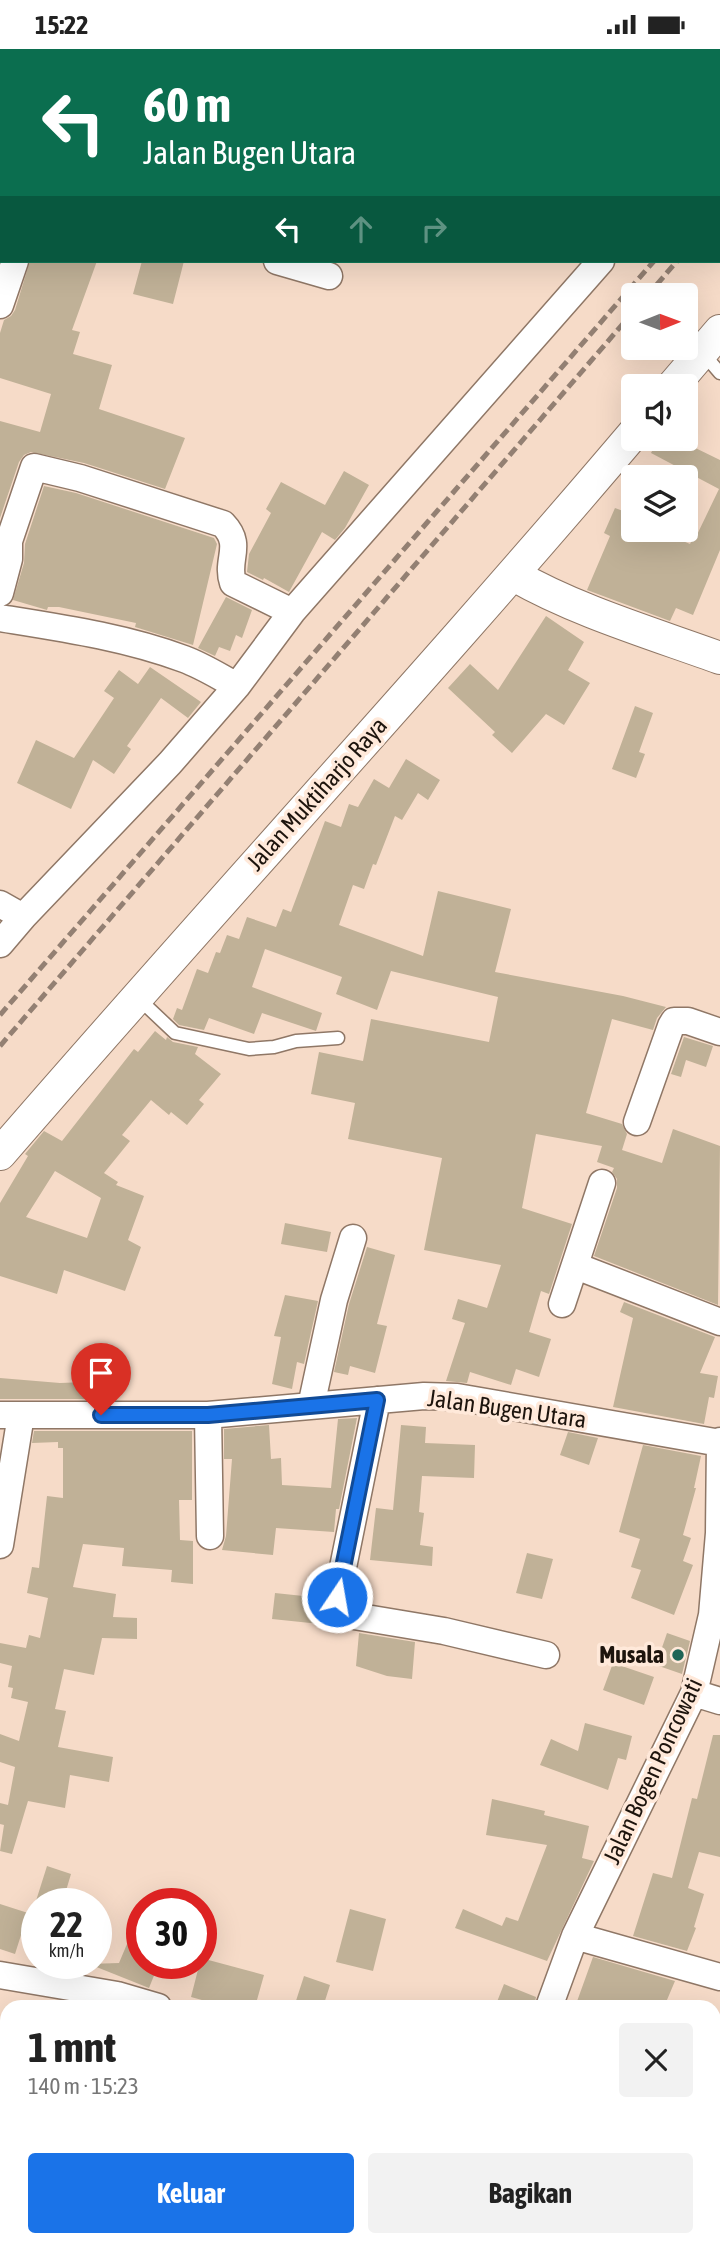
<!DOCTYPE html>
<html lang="id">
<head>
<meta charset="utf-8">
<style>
  :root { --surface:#fff; --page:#f2f2f2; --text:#222; --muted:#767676; --accent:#1a73e8 }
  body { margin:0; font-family:"Asap Condensed",sans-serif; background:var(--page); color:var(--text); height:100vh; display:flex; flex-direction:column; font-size:26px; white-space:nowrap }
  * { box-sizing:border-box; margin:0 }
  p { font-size:23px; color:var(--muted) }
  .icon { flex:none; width:38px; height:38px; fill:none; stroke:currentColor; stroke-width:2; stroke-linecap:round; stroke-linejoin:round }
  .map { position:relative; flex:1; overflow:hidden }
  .drawer { position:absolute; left:0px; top:1951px; width:721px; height:247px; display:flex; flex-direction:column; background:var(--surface); border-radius:21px 21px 0 0; box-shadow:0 7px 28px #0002 }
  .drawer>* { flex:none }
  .banner { position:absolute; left:0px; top:0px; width:721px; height:214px; box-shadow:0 7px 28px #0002; background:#0b6e4f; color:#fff; overflow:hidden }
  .needle { width:46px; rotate:89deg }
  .controls { position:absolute; left:621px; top:234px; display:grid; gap:14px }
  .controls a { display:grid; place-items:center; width:77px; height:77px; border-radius:7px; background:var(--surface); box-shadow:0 7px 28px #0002; font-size:35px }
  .speed { position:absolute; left:21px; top:1839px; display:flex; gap:14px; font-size:35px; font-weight:700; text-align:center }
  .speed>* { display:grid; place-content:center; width:91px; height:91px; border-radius:50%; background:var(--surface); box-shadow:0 7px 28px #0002; line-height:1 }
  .speed small { font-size:18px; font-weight:400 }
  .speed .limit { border:10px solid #d22; background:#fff; color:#111 }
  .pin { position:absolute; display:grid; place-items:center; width:60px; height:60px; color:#fff; margin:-72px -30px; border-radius:50% 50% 50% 0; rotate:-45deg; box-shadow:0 0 7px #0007 }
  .pin .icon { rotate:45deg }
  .me { position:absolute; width:77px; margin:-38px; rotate:12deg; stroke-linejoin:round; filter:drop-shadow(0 0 5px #0008) }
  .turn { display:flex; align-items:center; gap:24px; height:147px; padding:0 28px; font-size:32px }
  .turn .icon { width:91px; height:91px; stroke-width:2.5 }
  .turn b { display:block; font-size:49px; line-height:60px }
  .lanes { display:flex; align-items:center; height:66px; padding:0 28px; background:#0003; justify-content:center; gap:35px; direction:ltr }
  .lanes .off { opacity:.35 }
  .round { display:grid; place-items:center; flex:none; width:74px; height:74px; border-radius:7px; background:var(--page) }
  .head { display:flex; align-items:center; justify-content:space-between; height:119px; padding:0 28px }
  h1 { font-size:42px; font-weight:700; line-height:52px }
  .cta { display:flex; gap:14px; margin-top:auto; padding:14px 28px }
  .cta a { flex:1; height:80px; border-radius:7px; background:var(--accent); color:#fff; font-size:28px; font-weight:700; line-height:80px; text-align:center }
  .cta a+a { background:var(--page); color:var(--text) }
  .status { display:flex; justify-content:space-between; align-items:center; height:49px; padding:0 35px; background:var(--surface); direction:ltr }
  .status svg { height:19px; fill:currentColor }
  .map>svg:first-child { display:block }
</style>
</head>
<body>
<div class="status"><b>15:22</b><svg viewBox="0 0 49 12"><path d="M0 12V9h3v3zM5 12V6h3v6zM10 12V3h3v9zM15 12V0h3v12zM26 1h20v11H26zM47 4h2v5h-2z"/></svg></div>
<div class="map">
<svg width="720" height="2197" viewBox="0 0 720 2197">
  <rect width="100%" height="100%" fill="#f6dbc8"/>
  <path fill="#c0b197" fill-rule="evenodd" d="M30,212H97L72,281L80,283L73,305L112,316L99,360L185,389L165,440L84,414L31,403L24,406L19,413L0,469V372L40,383L51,345L0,329V284L4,271L11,267L15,261Z
    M142,212H184L173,255L133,245Z
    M658,390H677L720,411V501L693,566L676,559L670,572L587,541L610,487L604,484L615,459L634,466V481H657L690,495L692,491L694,492L719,440L651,404Z
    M344,422L369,436L345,479L335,491L322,483L289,543L264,529L263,531L247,523L249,505L271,464L266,460L281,433L325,456Z
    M44,437L76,444L214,489L217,495L193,596L135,578L136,574L59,558H48L47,561L13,551L24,514L25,495Z
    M226,548L252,561L242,589L236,586L230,602L219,598L215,607L198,599Z
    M546,567L584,593L568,621L590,634L564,676L546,665L512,704L492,686L495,683L448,639L470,615L498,641Z
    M150,618L201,653L188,669L161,649L127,697L131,700L114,725L93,711L71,760L17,734L36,691L74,709L114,649L104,642L119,621L138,635Z
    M635,657L653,664L639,703L645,705L636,729L612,720Z
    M406,710L440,731L428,751L418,744L402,771L395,767L376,816L373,815L364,840L353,836L339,876L423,907L438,842L511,860L495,923L623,947L666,958L657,969L653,981L612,970L586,1064L622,1075L627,1085L622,1101L662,1114L673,1080L720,1097L718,1256L594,1207L617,1139V1130L612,1123L614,1119L597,1113L602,1097L536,1085L522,1159L572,1175L549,1245L541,1242L529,1283L551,1290L539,1328L516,1320L511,1336L470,1323L467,1334L446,1332L465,1274L452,1270L458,1250L487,1259L501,1216L424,1201L442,1109L348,1090L355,1054L311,1045L319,1003L363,1012L371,970L489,993L498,948L391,922L377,961L336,945L342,928L265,900L252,938L322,964L316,982L262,964L254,985L209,969L204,981L179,976L173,970L177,959L182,961L197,920L208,924L216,903L220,904L227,886L239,890L247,868L276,878L283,860L291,863L325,772L341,778L349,755L358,758L374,730L389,739Z
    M155,982L166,991L167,988L173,993L198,998L195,1005L221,1025L199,1051L204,1055L187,1076L171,1063L169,1066L151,1051L122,1086L130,1092L104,1124L118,1133L116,1136L144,1147L128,1191L141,1198L125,1242L64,1221L57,1245L0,1227V1154L28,1107L25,1105L44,1082L62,1092L134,1000L138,1003ZM55,1122L101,1149L87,1189L26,1168Z
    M684,988L713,997L706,1018L686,1011L681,1028L671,1025Z
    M285,1174L331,1183L327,1203L281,1195Z
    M367,1198L395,1206L377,1275L387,1277L375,1324L350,1317L348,1326L334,1323L349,1255Z
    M285,1246L318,1252L304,1315L297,1313L292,1340L272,1335L281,1288L274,1287Z
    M624,1253L715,1288L700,1324L718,1327L714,1349L709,1348L704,1375L613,1358L633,1269L620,1263Z
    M108,1298L110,1350H0V1329L60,1334L86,1333L85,1299Z
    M357,1369L339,1460H336L334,1483L276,1479L273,1506L222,1501L226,1487L232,1410H224V1380L269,1376L271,1410L281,1409L282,1436L331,1439L338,1370Z
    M401,1376L426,1378L425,1394L475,1396L474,1429L422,1427L419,1463L424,1464L420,1496L433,1498L432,1517L370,1511L376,1459L393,1461Z
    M34,1382H192V1451H179L180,1491L193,1492V1535L171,1533L172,1521L122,1517L124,1499L83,1495L73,1538L116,1545L113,1568L137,1569V1590L102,1589L94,1626L64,1620L55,1660L66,1662L58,1698L113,1708L109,1733L70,1726L65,1759L28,1752L12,1805L0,1802L4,1776L0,1775V1754L8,1756L15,1718L0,1713V1685L19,1692L28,1653L11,1649L13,1639L8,1638L12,1617L0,1614V1594L26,1599L29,1586L40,1589L48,1549L27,1544L32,1518L39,1519L47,1447L63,1449V1399H58V1393L32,1394Z
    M568,1383L598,1389L589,1416L560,1406Z
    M643,1396L701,1407L694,1439H696L683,1486L691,1489L683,1512L693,1516L674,1566L631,1549L641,1521L631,1518L640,1490L619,1483Z
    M527,1504L553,1510L542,1550L516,1544Z
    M275,1544L322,1549L320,1575L272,1570Z
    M359,1584L415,1593L412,1630L387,1627L356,1617Z
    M667,1584L690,1592L682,1625L656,1616Z
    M613,1614L654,1628L644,1656L603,1641Z
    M585,1674L632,1687L626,1711L618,1709L608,1741L540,1716L551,1690L578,1702Z
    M713,1686H720V1808L699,1803L688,1839L704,1845L694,1878L696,1879L687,1902L633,1887L653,1824L672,1829L692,1749L697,1750Z
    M492,1750L545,1762L544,1766L589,1777L582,1809L594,1812L547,1912L455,1879L463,1860L502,1877L506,1868L518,1872L547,1796L486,1786Z
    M47,1817L71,1825L62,1855H35Z
    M0,1855L28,1864L15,1905L0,1900Z
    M350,1860L386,1870L373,1922L336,1913Z
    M127,1895L142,1901V1914H159L149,1939L89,1915L119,1914Z
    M593,1908L675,1932L664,1958H575Z
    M201,1909L264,1926L255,1958H227L191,1948Z
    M304,1927L330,1936L323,1958H294Z
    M504,1935L536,1948L534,1958H495Z"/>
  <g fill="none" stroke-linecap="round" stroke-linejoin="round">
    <g stroke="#8f7766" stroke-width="15">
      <path id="service" d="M702,303L720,324
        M138,949L175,984L249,1000L274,998L296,992L338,989"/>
    </g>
    <g stroke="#8f7766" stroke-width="29">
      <path id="minor" d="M72,0L76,2
        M282,0L287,2
        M169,2V0
        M0,71H2
        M277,212L329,227
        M0,256L15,212
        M0,544L9,510V492L34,418L80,429L223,475C244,497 225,510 233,534L292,563
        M0,569C62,579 125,588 184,610C203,617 220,628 237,637
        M0,855L23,868
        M0,895L23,868L170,714L237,637L292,563L601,212
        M637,1073L671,977L674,972H688L720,983
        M576,1217L720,1273
        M562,1255L602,1134
        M377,1351L337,1548L340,1558L348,1566L444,1582L546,1606
        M311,1357L334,1251L353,1189
        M0,1366H208L424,1347L457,1348L720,1394
        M208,1366L210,1487
        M0,1496L21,1366
        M694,1644L720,1652
        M575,1887L720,1928
        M0,1926L117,1946L158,1958
        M549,1958L575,1887L694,1644L712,1566L719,1484L720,1392
        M714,2128L720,2130
        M499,2191L516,2197
        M193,2197L195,2191
        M461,2197L463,2191"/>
    </g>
    <g stroke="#8f7766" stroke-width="34">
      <path id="tertiary" d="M672,338L720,282
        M514,526C574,561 654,585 720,609
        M0,1105C209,863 427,628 634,384"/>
    </g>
    <use href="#service" stroke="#fff" stroke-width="12"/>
    <use href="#minor" stroke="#fff" stroke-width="26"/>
    <use href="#tertiary" stroke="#fff" stroke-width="32"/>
    <path stroke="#938073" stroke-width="5" stroke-dasharray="10 5" stroke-linecap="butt" d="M719,136L720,135
      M719,162H720
      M647,247L677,212
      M0,966L654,212
      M0,997L634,262"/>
  </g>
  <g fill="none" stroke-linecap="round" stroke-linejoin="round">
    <g stroke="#114b97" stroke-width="18">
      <path id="route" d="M101,1366H208L377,1351L337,1548"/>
    </g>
    <use href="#route" stroke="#1a73e8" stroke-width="12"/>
  </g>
  <circle fill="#1f6557" stroke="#ffe9da" stroke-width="2.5" cx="678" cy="1606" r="7"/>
  <g text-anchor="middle" stroke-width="7" stroke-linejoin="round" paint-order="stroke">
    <g font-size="24" fill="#1d140d" stroke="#ffe9da">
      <text transform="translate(317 745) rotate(-48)" y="8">Jalan Muktiharjo Raya</text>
      <text transform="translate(507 1360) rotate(8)" y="8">Jalan Bugen Utara</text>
      <text transform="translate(653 1722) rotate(-65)" y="8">Jalan Bogen Poncowati</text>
    </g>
    <g font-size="24" font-weight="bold" fill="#1d140d" stroke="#ffe9da" text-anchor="end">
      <text x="664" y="1614">Musala</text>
    </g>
  </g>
</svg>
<div class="controls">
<a><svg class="needle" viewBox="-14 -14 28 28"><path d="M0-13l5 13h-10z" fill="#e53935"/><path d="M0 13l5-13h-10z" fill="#767676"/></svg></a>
<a><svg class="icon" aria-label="sound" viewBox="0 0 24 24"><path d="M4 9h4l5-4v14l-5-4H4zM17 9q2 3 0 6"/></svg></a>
<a><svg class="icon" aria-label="layers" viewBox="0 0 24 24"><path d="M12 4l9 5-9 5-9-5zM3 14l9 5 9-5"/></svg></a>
</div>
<div class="speed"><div>22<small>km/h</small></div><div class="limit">30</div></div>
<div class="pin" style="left:101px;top:1366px;background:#d93025"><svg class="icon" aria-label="arrive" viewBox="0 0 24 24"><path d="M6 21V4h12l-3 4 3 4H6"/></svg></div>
<svg class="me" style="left:337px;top:1548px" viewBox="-20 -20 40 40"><circle r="17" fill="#1a73e8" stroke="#fff" stroke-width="3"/><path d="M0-11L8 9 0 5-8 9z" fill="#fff"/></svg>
<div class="banner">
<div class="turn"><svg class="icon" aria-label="left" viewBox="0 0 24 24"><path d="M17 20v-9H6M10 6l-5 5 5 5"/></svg><div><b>60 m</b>Jalan Bugen Utara</div></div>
<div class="lanes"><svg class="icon" aria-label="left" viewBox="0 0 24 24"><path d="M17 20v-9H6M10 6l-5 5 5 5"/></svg><svg class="icon off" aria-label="ahead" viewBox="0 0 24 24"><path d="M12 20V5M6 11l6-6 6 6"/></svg><svg class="icon off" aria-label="right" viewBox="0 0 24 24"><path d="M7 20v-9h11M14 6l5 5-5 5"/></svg></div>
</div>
<section class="drawer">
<div class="head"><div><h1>1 mnt</h1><p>140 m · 15:23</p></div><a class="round"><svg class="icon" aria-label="close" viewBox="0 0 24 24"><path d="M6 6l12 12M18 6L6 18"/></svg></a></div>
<div class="cta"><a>Keluar</a><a>Bagikan</a></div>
</section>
</div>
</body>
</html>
